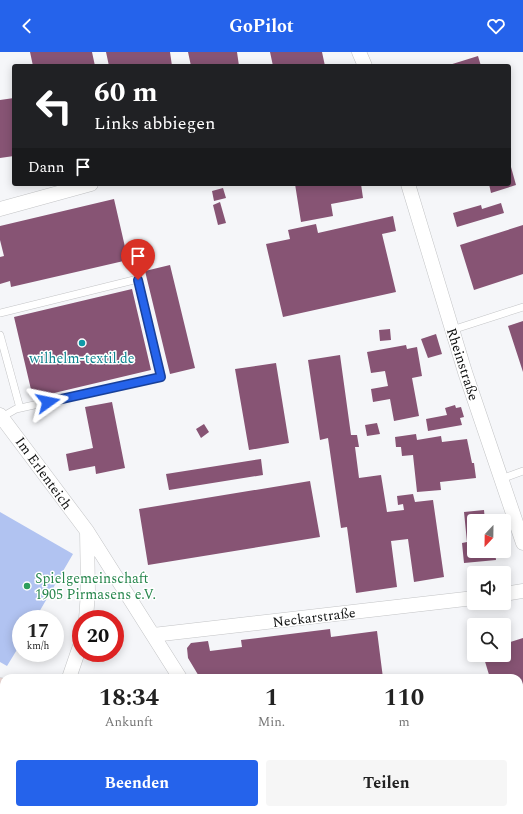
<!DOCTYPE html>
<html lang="de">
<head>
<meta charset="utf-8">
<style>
  :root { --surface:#fff; --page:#f6f6f6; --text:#222; --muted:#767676; --accent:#2563eb }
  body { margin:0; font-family:Spectral,serif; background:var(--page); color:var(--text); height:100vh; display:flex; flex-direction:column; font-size:15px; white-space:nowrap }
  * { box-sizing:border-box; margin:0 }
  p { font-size:13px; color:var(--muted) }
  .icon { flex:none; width:22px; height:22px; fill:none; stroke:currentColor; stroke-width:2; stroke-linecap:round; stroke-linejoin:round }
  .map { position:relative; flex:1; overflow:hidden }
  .drawer { position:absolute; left:0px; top:622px; width:523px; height:140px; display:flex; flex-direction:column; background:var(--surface); border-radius:12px 12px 0 0; box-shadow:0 2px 10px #0003 }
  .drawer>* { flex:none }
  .top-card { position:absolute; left:12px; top:12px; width:499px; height:122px; border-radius:4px; box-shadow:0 2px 10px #0003; background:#202124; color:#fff; overflow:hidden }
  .needle { width:26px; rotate:202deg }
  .buttons { position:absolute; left:467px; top:462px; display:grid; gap:8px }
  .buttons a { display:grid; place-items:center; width:44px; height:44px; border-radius:4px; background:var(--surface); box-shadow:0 2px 10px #0003; font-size:20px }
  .speed { position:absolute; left:12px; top:558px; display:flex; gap:8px; font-size:20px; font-weight:700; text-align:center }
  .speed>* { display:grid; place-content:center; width:52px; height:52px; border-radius:50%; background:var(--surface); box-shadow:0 2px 10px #0003; line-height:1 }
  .speed small { font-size:10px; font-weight:400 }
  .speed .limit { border:6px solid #d22; background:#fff; color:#111 }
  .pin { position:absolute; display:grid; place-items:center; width:34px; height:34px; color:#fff; margin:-41px -17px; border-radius:50% 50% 50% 0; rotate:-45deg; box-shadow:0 0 4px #0007 }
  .pin .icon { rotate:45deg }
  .me { position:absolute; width:44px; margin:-22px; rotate:78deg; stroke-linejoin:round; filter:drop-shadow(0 0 3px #0008) }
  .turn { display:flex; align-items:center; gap:14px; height:84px; padding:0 16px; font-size:18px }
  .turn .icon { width:52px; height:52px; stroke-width:2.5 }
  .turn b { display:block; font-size:28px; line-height:34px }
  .then { display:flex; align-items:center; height:38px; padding:0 16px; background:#0003; gap:8px; font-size:15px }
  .eta { display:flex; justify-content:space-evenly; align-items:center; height:68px; text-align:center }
  .eta b { font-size:24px; font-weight:700; line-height:28px }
  .button { display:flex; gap:8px; margin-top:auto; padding:8px 16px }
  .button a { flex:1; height:46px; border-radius:4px; background:var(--accent); color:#fff; font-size:16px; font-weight:700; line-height:46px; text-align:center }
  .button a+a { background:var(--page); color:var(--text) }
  header { display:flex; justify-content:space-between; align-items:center; height:52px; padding:0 16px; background:var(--accent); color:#fff; font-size:18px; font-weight:700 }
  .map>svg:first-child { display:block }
</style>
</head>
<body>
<header><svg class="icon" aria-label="back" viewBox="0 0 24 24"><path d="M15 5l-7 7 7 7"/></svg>GoPilot<svg class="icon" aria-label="heart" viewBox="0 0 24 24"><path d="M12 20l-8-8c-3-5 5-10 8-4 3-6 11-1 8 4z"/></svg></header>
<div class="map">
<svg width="523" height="762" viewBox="0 0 523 762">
  <rect width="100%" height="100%" fill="#f5f6f9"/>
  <path fill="#b1c3f1" d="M0,460L73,502L35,567H21V591L7,614L0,610Z"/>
  <path fill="#875474" d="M30,0H92L95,14H33Z
    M106,0H170L172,14H109Z
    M188,0H237L239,14H191Z
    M270,0H322L325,14H273Z
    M478,4L481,14H446Z
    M14,46V104L0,106V48Z
    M509,115H511L516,133L491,141L489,132H509Z
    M295,132H361L363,146L331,152L333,164L301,170Z
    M223,136L226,146L214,149L212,139Z
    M114,147L128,208L11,235L10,229L0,232V205L4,204L0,188V174Z
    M220,150L226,171L218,173L213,153Z
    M501,151L504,161L457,175L453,161L481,153L482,157Z
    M393,164L396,179L382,182L396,240L283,265L266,192L290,187L288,178L316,172L318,181Z
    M523,173V222L474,238L460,193Z
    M170,213L195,316L170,322L145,219Z
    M132,237L151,318L33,346L14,265Z
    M523,269V320L508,274Z
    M390,277L391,288L380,289L379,278Z
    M436,282L442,302L428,306L421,287Z
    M406,293L407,297L417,295L422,324L412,326L419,364L394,369L390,347L373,350L371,337L388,334L385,319L371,321L367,300Z
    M340,303L351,383H357L359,395H355L359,426L381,423L387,460L404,458L403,452L398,453L397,444L413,442L415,450L433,448L444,525L414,530L408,487L391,489L397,535L356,541L347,475L341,476L328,386L320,388L308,308Z
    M276,311L289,391L249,398L235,317Z
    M112,350L125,416L96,422L95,414L69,419L66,402L93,396L85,355Z
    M455,353L456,356L461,355L464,365L460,366L462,373L428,379L426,367L447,363L445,356Z
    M377,371L380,382L367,384L365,373Z
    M204,372L209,380L201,386L196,377Z
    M416,382L417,388L441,384L442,390L467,387L472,411H474L476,426L440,430L441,438L417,440L413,403L402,404L401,395H396L395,385Z
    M261,407L263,423L169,438L166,422Z
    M310,429L320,485L148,513L139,457Z
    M484,458L485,469H474V499H495L496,508L464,511L462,491L467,490L464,460Z
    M330,577L331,585L377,579L383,626H200L188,606L187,596L191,591L208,589L210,599L242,595L241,588Z
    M523,586V728L519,717V626H490L483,603H504V592Z"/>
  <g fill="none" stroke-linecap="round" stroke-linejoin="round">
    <g stroke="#c3c4c6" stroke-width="8">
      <path id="lane" d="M0,261L138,227L161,325L16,357L2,365
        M452,278L523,255
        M0,283L20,356
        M501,427L523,419"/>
    </g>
    <g stroke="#c3c4c6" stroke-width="15">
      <path id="street" d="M359,0L365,14
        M408,132L465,320L523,491
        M0,157L91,132
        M0,363L87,479L180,626
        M504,542L523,539
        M86,567L88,540L87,479
        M153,583L474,546
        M69,626L81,591
        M49,762L50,758"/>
    </g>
    <g stroke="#c3c4c6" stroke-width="21">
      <path id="secondary" d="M0,636L4,638
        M253,758L264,762"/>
    </g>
    <use href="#lane" stroke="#fff" stroke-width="7"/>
    <use href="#street" stroke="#fff" stroke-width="14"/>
    <use href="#secondary" stroke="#f0dad7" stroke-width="20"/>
  </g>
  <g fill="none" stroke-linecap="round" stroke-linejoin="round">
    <g stroke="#184099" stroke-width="10">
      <path id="route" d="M48,350L161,325L138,228"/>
    </g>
    <use href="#route" stroke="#2563eb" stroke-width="7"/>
  </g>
  <circle fill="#0f9aa8" stroke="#fff" stroke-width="1.5" cx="82" cy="291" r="4"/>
  <circle fill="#2e9e5b" stroke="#fff" stroke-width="1.5" cx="27" cy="534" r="4"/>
  <g text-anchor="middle" stroke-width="3" stroke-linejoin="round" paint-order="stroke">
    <g font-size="14" fill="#0d838f" stroke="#fff">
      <text x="82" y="311">wilhelm-textil.de</text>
    </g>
    <g font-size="14" fill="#0e0f0f" stroke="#fff">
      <text transform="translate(463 312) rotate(72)" y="5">Rheinstraße</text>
      <text transform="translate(44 421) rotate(54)" y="5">Im Erlenteich</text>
      <text transform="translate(314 565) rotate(-7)" y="5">Neckarstraße</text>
    </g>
    <g font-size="14" fill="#27864d" stroke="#fff" text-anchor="start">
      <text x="35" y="531">Spielgemeinschaft<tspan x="35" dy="16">1905 Pirmasens e.V.</tspan></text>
    </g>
  </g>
</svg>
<div class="buttons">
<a><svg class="needle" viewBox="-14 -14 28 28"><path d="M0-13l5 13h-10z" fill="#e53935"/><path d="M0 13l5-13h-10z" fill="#767676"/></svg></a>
<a><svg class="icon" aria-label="sound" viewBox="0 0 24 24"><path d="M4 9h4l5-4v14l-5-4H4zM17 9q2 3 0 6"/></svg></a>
<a><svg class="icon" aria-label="search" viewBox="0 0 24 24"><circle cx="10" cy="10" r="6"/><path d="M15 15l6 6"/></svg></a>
</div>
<div class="speed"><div>17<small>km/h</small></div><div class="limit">20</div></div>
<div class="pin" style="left:138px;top:228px;background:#d93025"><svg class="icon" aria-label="arrive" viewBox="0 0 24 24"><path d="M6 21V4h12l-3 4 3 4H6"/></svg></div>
<svg class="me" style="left:48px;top:350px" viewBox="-20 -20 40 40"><path d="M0-17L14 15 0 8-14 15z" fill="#2563eb" stroke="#fff" stroke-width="4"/></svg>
<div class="top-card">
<div class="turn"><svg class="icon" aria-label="left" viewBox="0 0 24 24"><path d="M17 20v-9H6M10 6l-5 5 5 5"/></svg><div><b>60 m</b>Links abbiegen</div></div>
<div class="then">Dann<svg class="icon" aria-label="arrive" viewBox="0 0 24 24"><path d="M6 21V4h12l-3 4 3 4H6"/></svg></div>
</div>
<section class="drawer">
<div class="eta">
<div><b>18:34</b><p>Ankunft</p></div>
<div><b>1</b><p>Min.</p></div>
<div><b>110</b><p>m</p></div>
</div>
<div class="button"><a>Beenden</a><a>Teilen</a></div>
</section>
</div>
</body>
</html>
